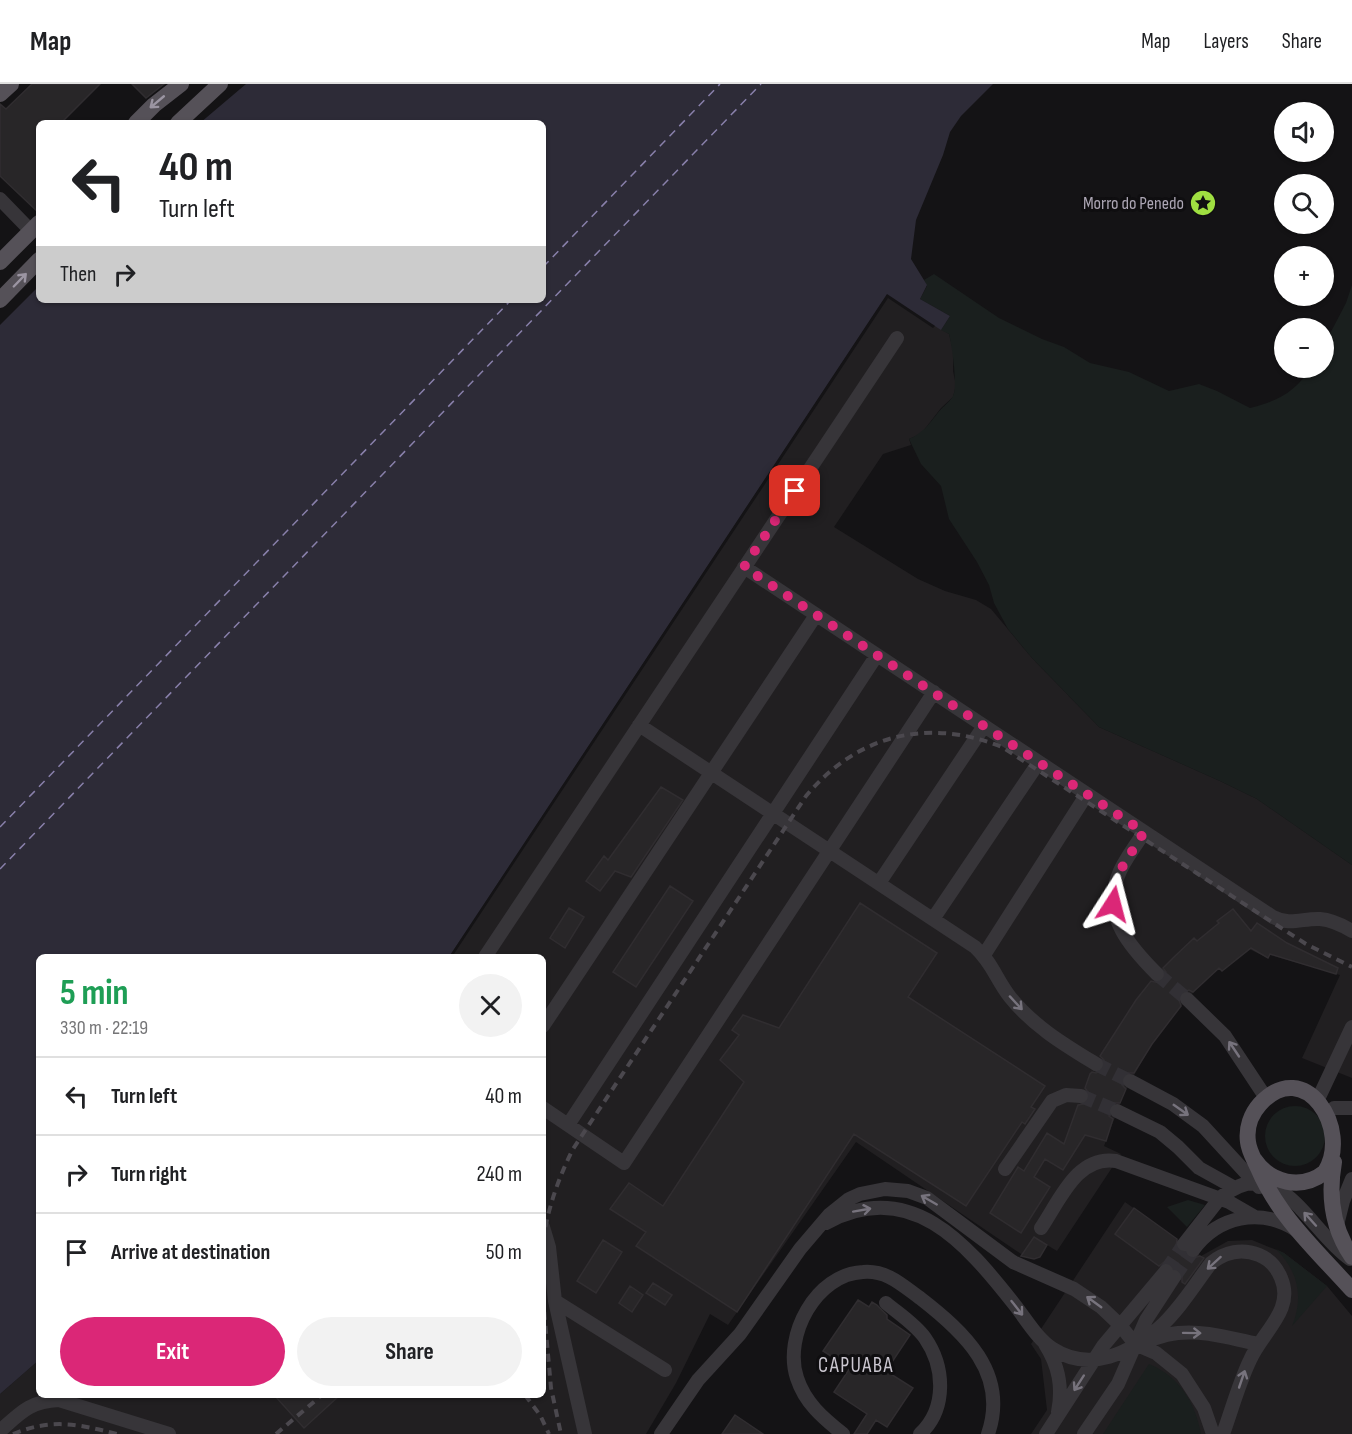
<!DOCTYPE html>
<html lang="en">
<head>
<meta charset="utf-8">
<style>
  :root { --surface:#fff; --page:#f2f2f2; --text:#202124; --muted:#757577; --line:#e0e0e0; --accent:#db2777 }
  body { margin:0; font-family:"Sofia Sans Condensed",sans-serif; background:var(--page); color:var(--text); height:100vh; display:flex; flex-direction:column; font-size:22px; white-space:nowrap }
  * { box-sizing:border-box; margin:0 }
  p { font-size:20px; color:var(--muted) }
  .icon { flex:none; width:33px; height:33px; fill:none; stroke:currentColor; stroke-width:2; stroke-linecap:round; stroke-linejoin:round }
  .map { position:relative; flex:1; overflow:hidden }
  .sheet { position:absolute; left:36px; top:870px; width:510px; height:444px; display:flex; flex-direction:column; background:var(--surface); border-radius:9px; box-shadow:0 2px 4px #0004 }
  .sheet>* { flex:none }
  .hud { position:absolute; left:36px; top:36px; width:510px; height:183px; border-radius:9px; box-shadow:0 2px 4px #0004; background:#fff; color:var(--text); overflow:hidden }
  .tools { position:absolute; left:1274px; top:18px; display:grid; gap:12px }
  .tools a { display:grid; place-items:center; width:60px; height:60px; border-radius:50%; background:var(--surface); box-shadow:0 2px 4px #0004; font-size:30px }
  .pin { position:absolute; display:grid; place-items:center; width:51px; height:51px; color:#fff; margin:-26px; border-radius:12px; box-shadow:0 3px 9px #0006 }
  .me { position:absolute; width:66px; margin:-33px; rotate:9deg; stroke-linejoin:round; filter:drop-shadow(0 0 4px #0008) }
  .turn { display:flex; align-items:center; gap:21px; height:126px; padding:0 24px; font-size:27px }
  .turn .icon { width:78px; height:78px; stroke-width:2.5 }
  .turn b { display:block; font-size:42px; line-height:51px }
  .then { display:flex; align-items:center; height:57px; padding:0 24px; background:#0003; gap:12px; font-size:22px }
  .round { display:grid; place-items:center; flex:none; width:63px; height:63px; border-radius:32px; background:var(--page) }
  .summary { display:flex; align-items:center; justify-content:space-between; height:102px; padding:0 24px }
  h1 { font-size:36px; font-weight:700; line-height:45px; color:#1e9e55 }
  .cta { display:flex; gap:12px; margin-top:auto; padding:12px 24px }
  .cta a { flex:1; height:69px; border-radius:36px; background:var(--accent); color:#fff; font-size:24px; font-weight:700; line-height:69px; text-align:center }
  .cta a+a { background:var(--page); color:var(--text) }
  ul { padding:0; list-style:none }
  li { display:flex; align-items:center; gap:18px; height:78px; padding:0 24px; border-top:2px solid var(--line) }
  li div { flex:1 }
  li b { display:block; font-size:22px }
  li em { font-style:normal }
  header { display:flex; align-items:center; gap:36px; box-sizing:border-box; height:84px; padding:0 30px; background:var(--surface); border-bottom:2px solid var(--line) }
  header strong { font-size:28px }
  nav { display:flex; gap:33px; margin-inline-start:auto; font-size:21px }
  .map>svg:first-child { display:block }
</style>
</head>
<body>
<header>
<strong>Map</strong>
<nav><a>Map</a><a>Layers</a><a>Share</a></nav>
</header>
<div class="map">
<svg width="1352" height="1350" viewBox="0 0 1352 1350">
  <rect width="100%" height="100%" fill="#141315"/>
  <path fill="#211f21" d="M887,210L949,250L953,266V287L956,301L953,313L941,324L921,350L909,355L911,361L883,370L834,443L918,495L945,507L976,516L991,525L1032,574L1099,643L1220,697L1257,715L1352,781V994L1302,974L1340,891L1270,871L1268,874L1249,865L1222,887L1218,884L1200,901L1183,920L1152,960L1125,1007L1104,1062L1121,1070L1057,1167L1047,1161L1040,1173L1027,1174L856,1058L728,1241L710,1230L676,1299L646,1350H0V1310L39,1276V1311H543V873H449Z
    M1125,1118L1201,1172L1228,1157L1252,1156L1284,1169L1327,1202L1352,1232V1350H1031L1047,1326L1041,1275L1031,1260Z"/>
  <path fill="#1a1f1e" d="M934,190L999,234L1042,255L1064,263L1090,279L1129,288L1169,307L1199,300L1217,307L1250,324C1278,317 1295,308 1311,284H1323V263L1346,219L1352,201V781L1257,715L1220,697L1099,643L1032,574L1008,545L994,519L989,501L977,478L949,435L941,402L921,380L909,355C923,349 928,341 937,330C941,324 950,318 953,312C958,302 952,262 949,250L941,246L950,232L920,215L927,202L924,196Z
    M1265 1052a30 30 0 1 1 60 0a30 30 0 1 1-60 0Z
    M1188,1116L1205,1121L1187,1143L1167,1123Z
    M1276,1165L1284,1169L1327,1202L1292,1242C1304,1213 1298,1187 1276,1165Z
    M1149,1280C1180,1293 1195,1318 1201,1350H1103Z"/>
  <path fill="#2d2b37" d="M246,0H993L961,32L950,48L943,71L916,136L911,175L927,201L920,215L950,232L941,246L887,211L449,873H39V1276L0,1310V241L39,202V216H543V39H200Z"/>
  <path fill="#141315" d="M887,210L935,242L933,244L888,214L452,873H449Z"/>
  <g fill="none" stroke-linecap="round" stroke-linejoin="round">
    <path stroke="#8980ab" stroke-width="1.5" stroke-dasharray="8 6" stroke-linecap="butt" d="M543,183L720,0
      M0,743L511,216
      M0,785L761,0"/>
  </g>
  <path fill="#282628" stroke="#302d30" stroke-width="1.5" d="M32,0H100L61,39H39V129L0,92V20L6,25Z
    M132,0H164L146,14Z
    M661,703L683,716L631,793L615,787L600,807L586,797L604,772L608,776Z
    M670,802L693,817L636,903L613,888Z
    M860,819L937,869L908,913L1045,1002L1031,1023L1035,1025L1025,1040L1022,1038L966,1122L854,1050L737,1228L636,1162L646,1148L610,1125L629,1099L663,1122L744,998L720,976L739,951L732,946L743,931L779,944Z
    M569,824L584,833L565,864L550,854Z
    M1233,825L1251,847L1257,839L1287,859L1338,884L1336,890L1270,870L1268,874L1251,864L1222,887L1219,884L1193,908L1189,906L1181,908L1178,913L1181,922L1152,960L1134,989H1126L1122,993V1001L1126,1005L1120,1019H1112L1109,1024V1032L1113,1035L1106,1057L1085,1051L1063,1086L1045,1075L1034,1093L1050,1103L1021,1149L990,1129L1018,1083L1024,1087L1047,1049L1064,1060L1078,1021L1084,1020L1089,1016V1009L1085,1004L1090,990L1092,988L1096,989L1103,985L1104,976L1100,972L1136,916L1151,897L1159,899L1164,896L1166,888L1163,884L1173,874L1194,854L1197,857L1219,839L1217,837Z
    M1134,1124L1177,1155L1176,1163L1179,1167L1185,1169L1191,1175L1200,1172L1204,1174L1185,1200L1182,1198V1188L1171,1180L1164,1178L1159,1182L1115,1150Z
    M1034,1153L1047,1161L1040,1173L1034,1175L1021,1172Z
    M603,1156L622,1168L596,1209L577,1197Z
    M653,1199L672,1211L665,1221L646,1209Z
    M630,1202L643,1211L632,1228L619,1219Z
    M858,1216L869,1223L872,1218L877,1221L887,1231V1235L910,1251L886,1287L913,1304L887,1343L876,1336L867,1350H854L867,1330L834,1308L850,1284L823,1267Z
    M274,1311H340L304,1344Z
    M735,1331L763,1350H722Z"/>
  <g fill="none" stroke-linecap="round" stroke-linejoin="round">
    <path stroke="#323035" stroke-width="14" stroke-dasharray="14 7" stroke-linecap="butt" d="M1157,890L1187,915
      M1096,980L1130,997
      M1081,1012L1117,1027
      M1166,1187L1184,1160
      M1174,1193L1193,1166"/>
    <path stroke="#373539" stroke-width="14" d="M0,115L31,147
      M744,483L1273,833C1290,842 1303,834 1320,835C1332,836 1342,841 1352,847
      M639,641L975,863C993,880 996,895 1010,913C1033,942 1065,961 1096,980
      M1144,748C1136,762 1123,777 1118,792C1102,832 1131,864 1157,890
      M879,799L984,642
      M933,835L1039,678
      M984,871L1087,710
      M485,873L897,254
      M1187,915L1225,952L1266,1014
      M543,942L816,531
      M1130,997L1173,1020L1203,1042L1259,1103
      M1320,1011L1352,943
      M543,1024L624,1079L934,608
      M1334,1024H1352
      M1117,1027L1160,1048L1178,1063L1199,1084L1235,1104
      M568,1041L877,571
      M1005,1085L1052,1017L1066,1011L1081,1012
      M826,1139C910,1093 966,1159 1014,1220C1026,1235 1037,1255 1053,1265C1090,1289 1130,1269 1160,1243C1180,1225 1195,1200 1211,1179C1225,1168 1242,1164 1259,1171C1269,1175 1277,1184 1281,1194C1295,1226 1262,1248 1250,1276C1239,1299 1232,1325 1223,1350
      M1337,1141L1343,1117L1352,1095
      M543,1143L549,1163L555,1217L585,1350
      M1041,1144C1060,1116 1077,1071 1116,1077L1229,1118L1255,1133
      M1184,1160L1220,1114C1279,1065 1309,1147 1350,1175
      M1193,1166C1218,1132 1260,1123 1296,1146
      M555,1217L665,1286
      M886,1219C899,1230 915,1240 925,1254C945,1283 947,1325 920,1350
      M1146,1257C1156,1254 1167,1250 1178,1249C1205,1246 1232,1255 1258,1260
      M1045,1260C1059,1282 1063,1303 1058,1328
      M0,1347C20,1329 30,1317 59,1316L169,1350
      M661,1350L698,1296L740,1250L800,1165L829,1131L849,1115L860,1110L885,1105L908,1107L927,1114L1013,1178L1074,1205L1101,1223L1120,1241L1135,1260L1156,1269L1182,1290L1204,1324L1213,1350
      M843,1350C823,1334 805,1319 797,1294C783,1252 816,1190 863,1188C887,1186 902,1201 920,1214C964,1248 1009,1289 988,1350
      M1046,1350L1103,1262L1166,1187
      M1084,1350L1118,1300L1146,1236L1174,1193"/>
    <path stroke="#555158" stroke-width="16" d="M0,10L11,0
      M136,39L154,21L181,0
      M178,39L220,0
      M0,178L39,139
      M0,216L39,176
      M1254,1075C1270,1099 1301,1107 1325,1088C1352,1046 1305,971 1260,1020C1251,1030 1246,1044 1248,1058C1249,1067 1254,1075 1258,1084C1278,1132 1317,1167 1352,1206
      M1334,1078C1328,1112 1332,1144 1352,1173"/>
    <path stroke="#4b484e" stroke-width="4" stroke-dasharray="8 6" stroke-linecap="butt" d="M543,1157C548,1124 558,1095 573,1065L806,712C857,651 927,633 1002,663L1306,860L1352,883
      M543,1214L551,1304L561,1350
      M525,1311L540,1331L549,1350
      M13,1350C52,1334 78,1340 117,1350
      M276,1350L322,1311"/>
  </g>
  <defs><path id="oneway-shaft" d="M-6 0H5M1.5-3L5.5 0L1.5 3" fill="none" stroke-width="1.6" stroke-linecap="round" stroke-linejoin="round" transform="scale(1.5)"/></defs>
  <g stroke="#9b95a2">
    <use href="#oneway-shaft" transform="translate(157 18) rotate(140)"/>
    <use href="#oneway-shaft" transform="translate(20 196) rotate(-46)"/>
  </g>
  <g stroke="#77737d">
    <use href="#oneway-shaft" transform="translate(1016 919) rotate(47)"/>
    <use href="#oneway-shaft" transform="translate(1234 965) rotate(-124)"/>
    <use href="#oneway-shaft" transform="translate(1181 1026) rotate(35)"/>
    <use href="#oneway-shaft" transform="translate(929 1116) rotate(-150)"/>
    <use href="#oneway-shaft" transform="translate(862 1126) rotate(-10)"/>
    <use href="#oneway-shaft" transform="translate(1310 1135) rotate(-132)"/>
    <use href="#oneway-shaft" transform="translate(1214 1179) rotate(138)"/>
    <use href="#oneway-shaft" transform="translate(1094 1218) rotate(-144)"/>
    <use href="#oneway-shaft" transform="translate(1017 1224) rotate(52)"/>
    <use href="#oneway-shaft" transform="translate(1192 1249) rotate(1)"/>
    <use href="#oneway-shaft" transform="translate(1242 1295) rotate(-71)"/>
    <use href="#oneway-shaft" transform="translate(1079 1299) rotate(123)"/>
  </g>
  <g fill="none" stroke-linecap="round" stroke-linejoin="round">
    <path stroke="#db2777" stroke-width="10" stroke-dasharray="0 18" d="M795,407L744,483L1144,748L1118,790L1113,820"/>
  </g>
  <defs>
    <g id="sight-disc" transform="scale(1.35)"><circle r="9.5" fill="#9fdf41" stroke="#0f0e10"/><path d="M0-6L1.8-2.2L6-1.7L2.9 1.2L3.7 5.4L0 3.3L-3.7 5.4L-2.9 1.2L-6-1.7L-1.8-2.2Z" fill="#111"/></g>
  </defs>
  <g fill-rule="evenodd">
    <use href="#sight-disc" x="1203" y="119"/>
  </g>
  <g text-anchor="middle" stroke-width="6" stroke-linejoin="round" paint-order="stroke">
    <g font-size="18" fill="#aca6b4" stroke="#0f0e10" text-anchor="end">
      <text x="1184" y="125">Morro do Penedo</text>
    </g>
    <g font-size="21" letter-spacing="1.5" fill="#cbc7d0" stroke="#0f0e10">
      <text x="856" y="1288">CAPUABA</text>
    </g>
  </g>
</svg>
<div class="tools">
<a><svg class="icon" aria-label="sound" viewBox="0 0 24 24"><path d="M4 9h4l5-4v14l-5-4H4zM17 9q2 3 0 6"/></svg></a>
<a><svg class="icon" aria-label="search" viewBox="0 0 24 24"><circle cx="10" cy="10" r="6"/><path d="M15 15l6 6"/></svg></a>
<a>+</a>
<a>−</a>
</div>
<div class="pin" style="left:795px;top:407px;background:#d93025"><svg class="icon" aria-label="arrive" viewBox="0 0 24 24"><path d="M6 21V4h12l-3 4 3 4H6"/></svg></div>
<svg class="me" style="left:1113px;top:820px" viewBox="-20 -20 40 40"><path d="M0-17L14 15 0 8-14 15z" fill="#db2777" stroke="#fff" stroke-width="4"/></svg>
<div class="hud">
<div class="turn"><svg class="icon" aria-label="left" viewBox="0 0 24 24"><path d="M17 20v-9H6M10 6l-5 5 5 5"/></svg><div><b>40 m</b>Turn left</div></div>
<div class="then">Then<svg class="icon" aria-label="right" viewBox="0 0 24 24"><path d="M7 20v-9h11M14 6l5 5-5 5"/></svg></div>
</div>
<section class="sheet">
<div class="summary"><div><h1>5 min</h1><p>330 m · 22:19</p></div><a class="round"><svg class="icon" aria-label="close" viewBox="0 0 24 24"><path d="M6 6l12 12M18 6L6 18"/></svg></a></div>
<ul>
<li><svg class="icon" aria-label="left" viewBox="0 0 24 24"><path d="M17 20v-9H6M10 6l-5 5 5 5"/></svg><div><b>Turn left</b></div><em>40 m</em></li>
<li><svg class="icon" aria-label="right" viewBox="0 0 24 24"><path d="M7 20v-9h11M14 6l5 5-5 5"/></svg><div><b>Turn right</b></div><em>240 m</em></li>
<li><svg class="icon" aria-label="arrive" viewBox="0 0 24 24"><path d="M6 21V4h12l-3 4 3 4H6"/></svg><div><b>Arrive at destination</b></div><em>50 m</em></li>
</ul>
<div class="cta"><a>Exit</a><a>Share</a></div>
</section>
</div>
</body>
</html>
